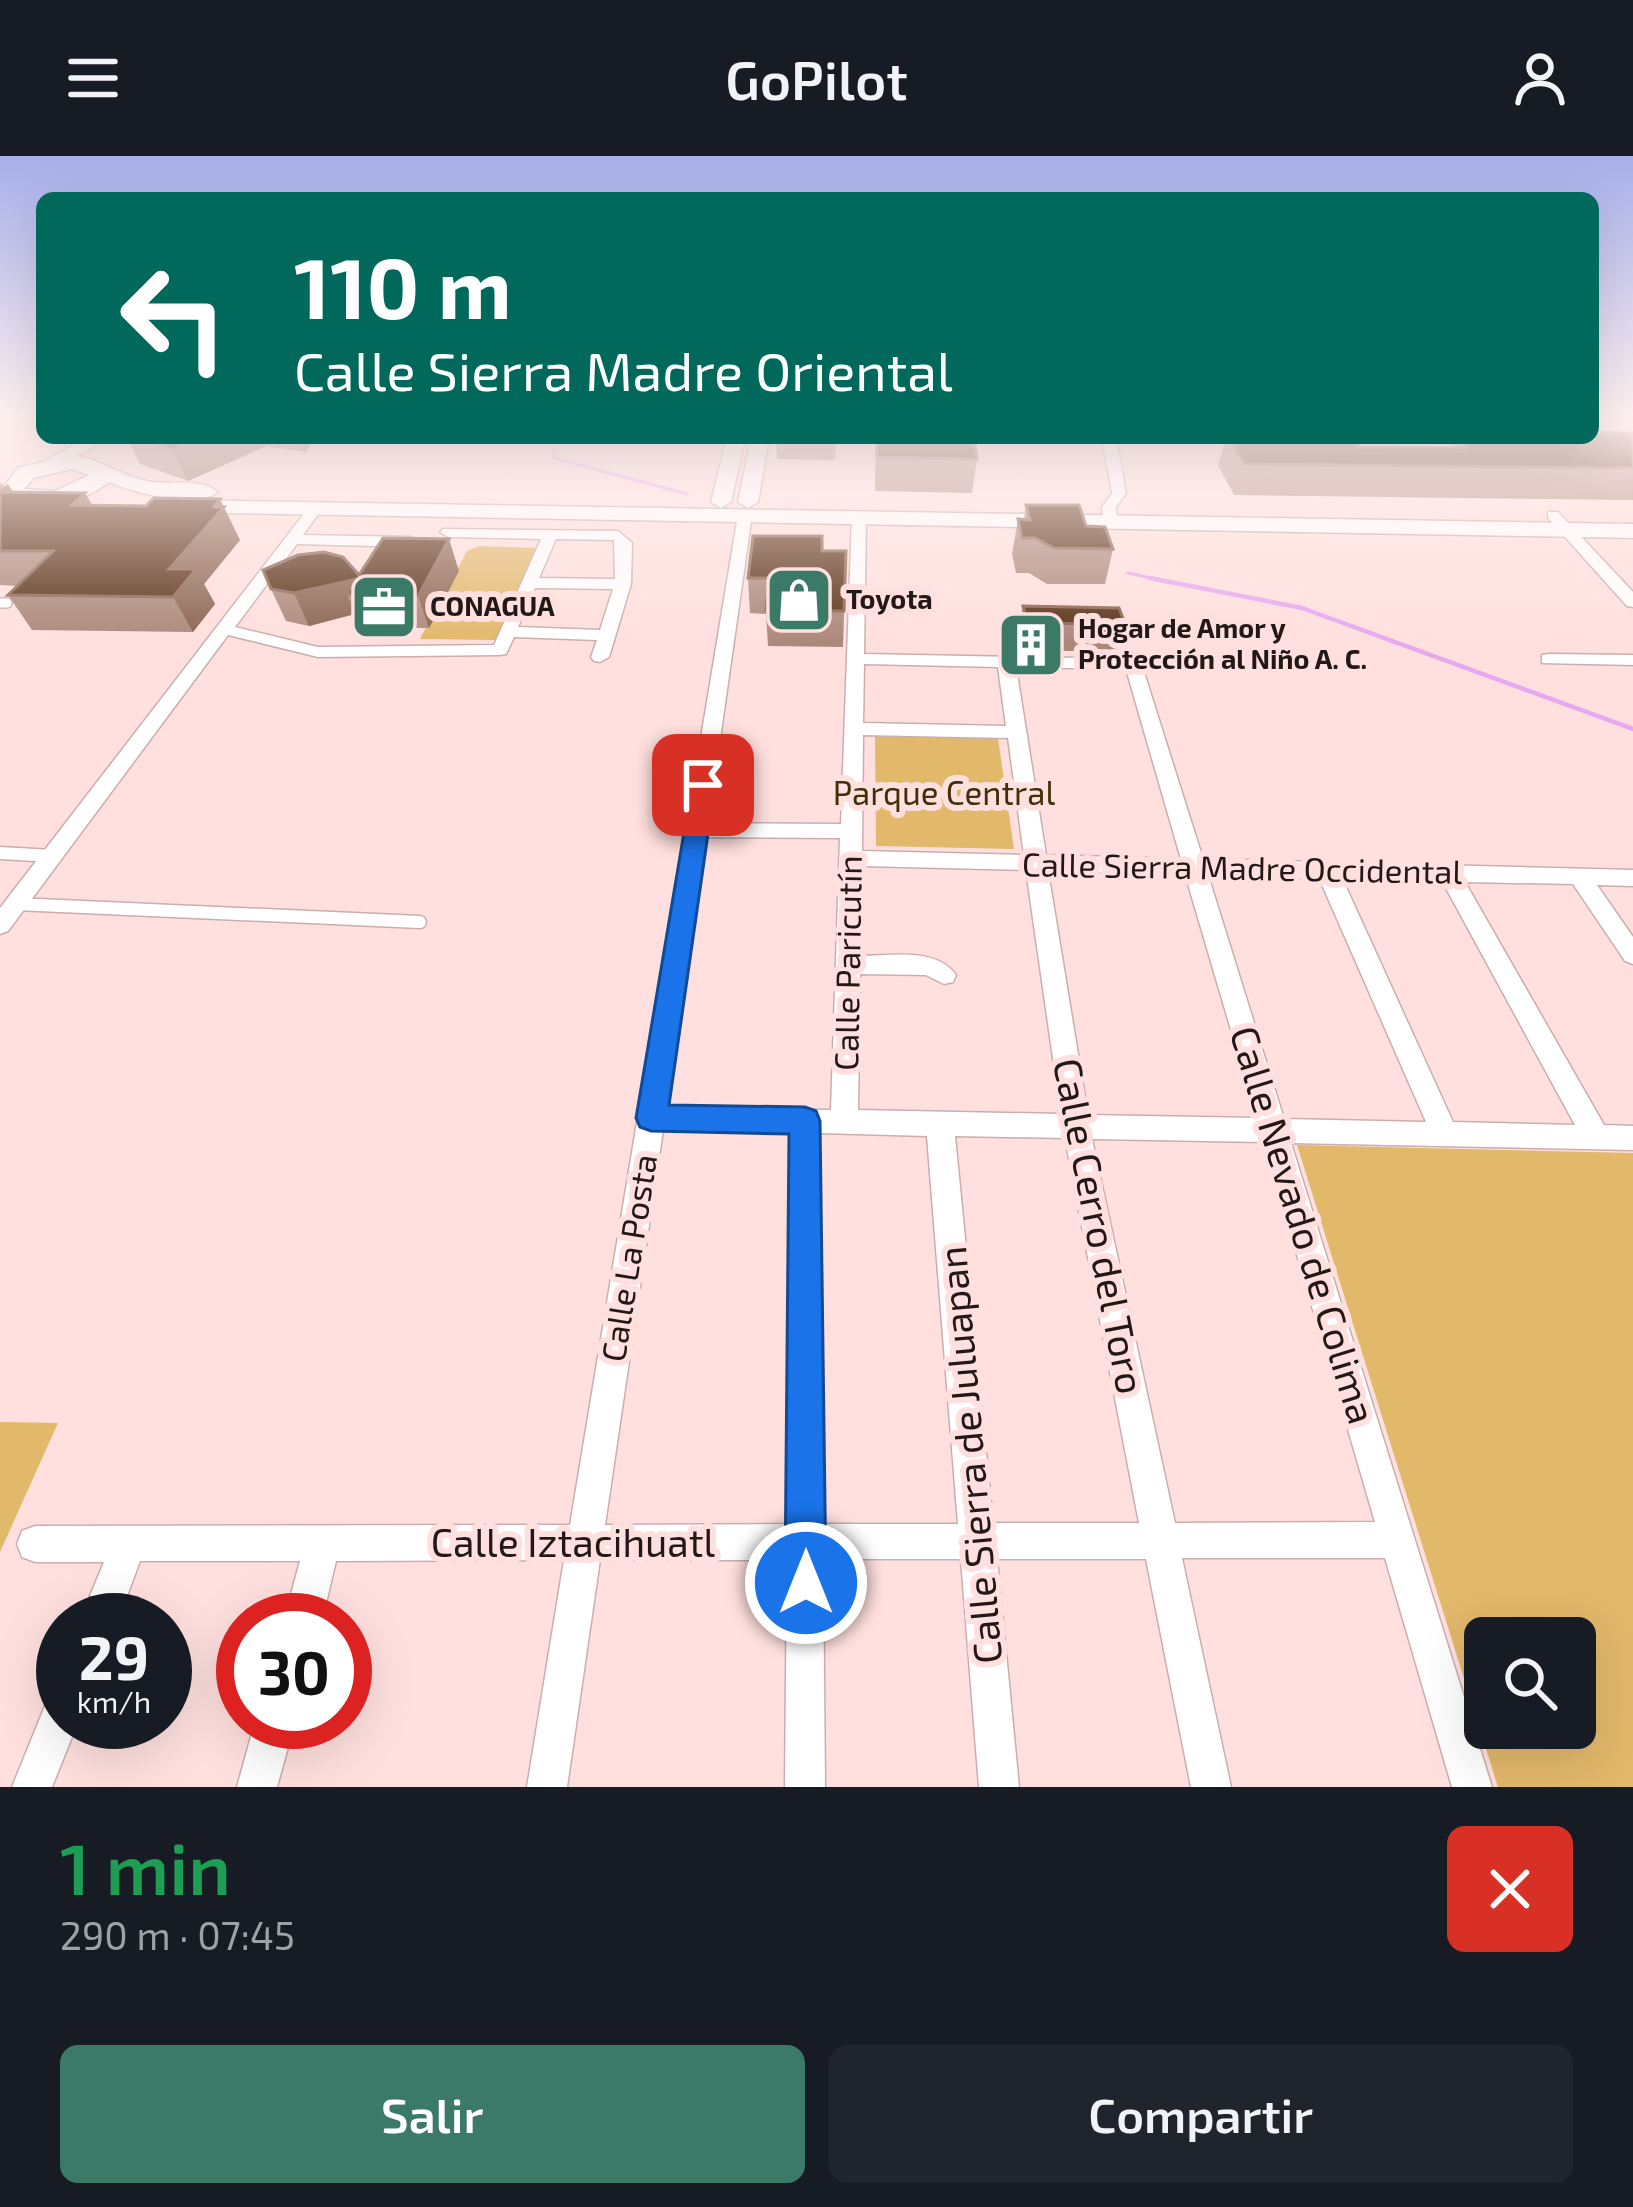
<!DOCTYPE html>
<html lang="es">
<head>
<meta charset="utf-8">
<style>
  :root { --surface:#171b24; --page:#20242c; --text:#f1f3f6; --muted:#9ea1a6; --accent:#3c7a68 }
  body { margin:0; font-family:"Exo 2",sans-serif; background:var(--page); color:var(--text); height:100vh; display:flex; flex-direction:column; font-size:45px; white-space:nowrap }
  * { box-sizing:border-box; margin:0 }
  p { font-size:39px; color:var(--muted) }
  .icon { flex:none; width:66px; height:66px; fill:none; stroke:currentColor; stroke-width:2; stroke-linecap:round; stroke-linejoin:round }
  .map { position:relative; height:1631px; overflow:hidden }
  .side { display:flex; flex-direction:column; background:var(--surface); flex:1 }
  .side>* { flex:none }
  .top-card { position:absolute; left:36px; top:36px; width:1563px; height:252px; border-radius:18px; box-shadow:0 12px 48px #0002; background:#00695c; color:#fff; overflow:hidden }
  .tools { position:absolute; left:1464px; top:1461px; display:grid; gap:24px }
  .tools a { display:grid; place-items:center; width:132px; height:132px; border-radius:18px; background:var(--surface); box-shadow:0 12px 48px #0002; font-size:60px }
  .speed { position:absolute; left:36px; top:1437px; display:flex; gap:24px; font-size:60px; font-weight:700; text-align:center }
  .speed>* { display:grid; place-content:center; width:156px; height:156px; border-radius:50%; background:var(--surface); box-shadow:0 12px 48px #0002; line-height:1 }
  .speed small { font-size:30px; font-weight:400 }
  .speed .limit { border:18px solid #d22; background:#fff; color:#111 }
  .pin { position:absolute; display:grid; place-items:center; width:102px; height:102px; color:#fff; margin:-51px; border-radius:24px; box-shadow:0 6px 18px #0006 }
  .me { position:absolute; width:132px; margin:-66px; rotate:0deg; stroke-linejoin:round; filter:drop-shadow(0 0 9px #0008) }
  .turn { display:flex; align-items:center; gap:42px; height:252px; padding:0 60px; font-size:54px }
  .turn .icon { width:156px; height:156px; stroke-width:2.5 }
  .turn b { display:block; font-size:84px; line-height:102px }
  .round { display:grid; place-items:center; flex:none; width:126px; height:126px; border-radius:18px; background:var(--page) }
  .headline { display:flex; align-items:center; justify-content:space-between; height:204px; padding:0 60px }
  h1 { font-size:72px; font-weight:600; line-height:90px; color:#1e9e55 }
  .button { display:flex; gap:24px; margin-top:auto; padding:24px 60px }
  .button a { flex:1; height:138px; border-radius:18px; background:var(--accent); color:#fff; font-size:48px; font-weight:600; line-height:138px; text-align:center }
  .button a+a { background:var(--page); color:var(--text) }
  header { display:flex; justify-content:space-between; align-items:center; height:156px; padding:0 60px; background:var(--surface); font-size:54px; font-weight:600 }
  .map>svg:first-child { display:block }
</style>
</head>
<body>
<header><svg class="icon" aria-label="menu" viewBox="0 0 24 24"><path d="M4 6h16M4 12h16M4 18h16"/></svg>GoPilot<svg class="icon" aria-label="person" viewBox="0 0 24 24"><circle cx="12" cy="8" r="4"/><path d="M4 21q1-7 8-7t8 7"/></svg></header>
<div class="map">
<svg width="1633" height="1631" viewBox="0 0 1633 1631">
  <rect width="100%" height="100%" fill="#ffe0de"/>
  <path fill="#e2b86a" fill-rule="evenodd" d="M479,390L537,392L496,484L420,483L467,395Z
    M875,580L998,582L1014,693L876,690Z
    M1297,989L1633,997V1631H1498ZM1485,1482H1575V1572H1485Z
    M0,1266L58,1267L0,1396Z"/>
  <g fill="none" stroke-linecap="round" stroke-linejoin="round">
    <path stroke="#e7a8ef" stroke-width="3" d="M554,282V302L687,338
      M1128,417L1165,425"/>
    <path stroke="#e7a8ef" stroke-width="4.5" d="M1150,422L1302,452L1633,573"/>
    <g stroke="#cbaeac" stroke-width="12">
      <path id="lane-far1" d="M0,447H7"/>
    </g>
    <g stroke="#cbaeac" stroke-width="15">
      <path id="lane" d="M0,697L52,700
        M16,748L420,766"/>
    </g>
    <g stroke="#cbaeac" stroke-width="3">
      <path id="street" d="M1102,282H1116L1126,337L1116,351L1117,365L1110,369L1103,365L1102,351L1112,337Z
        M315,349L322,353L303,379L411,381L419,386L411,391L297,388L235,471L318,491L494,489L541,383L448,381L440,376L443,373L618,375L632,387L631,428L609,501L600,506L594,505L591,501L597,484L514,481L506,498L500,499L318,501L228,479L8,775L0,778V752L310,350ZM556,383L614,384L615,423L539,422ZM535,432L613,433L600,474L518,471Z
        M745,355L752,359L708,667L841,668L852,361L859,357L866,361L864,498L1289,506L1292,510L1283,515L1143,513L1203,703L1633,714V730L1597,729L1633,781V808L1625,805L1573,728L1465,726L1604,969L1633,970V994L1291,987L1492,1631H1452L1385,1402H1182L1231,1631H1191L1146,1403H997L1019,1631H979L961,1403H823L825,1631H785L787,1404H600L567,1631H527L564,1404L336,1405L322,1464H284L300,1405H140L118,1464H80L104,1406H35L22,1401L17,1388L22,1375L35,1370L570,1369L738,359ZM864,508L998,511L1006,570L863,567ZM1016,511L1126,513L1181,703L1046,699ZM863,579L1008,582L1024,699L862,695ZM705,681L840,682L831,954L666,951ZM861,710L1026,714L1061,958L858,954L860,818L926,819L944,828L953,826L956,819C936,791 891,800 860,800ZM1048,715L1185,718L1257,962L1088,959ZM1208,719L1319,722L1426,966L1284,963ZM1342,722L1442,725L1575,969L1453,966ZM663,974L791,977L787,1368L605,1369ZM819,977L927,980L958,1368H823ZM955,980L1065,982L1139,1367H993ZM1092,983L1264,986L1375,1366L1175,1367Z
        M1548,356H1558L1633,436V451L1627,450L1548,362Z
        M1548,498L1633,499V509L1542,507V499Z
        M63,1535V1566H78L52,1631H12L49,1540Z
        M255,1566H295L277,1631H237Z"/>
    </g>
    <g stroke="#cbaeac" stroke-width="3">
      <path id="secondary" d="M85,282H108L53,314L37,310Z
        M727,282H745L731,346L721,352L711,346Z
        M751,282H769L758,346L748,352L738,346Z"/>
    </g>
    <g stroke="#cbaeac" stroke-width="3">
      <path id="primary" d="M72,299C103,304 115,317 143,324C166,331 199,320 218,336C196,353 134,337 109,326C79,349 31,362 0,336L18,312ZM72,313L89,319L55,335L24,333L34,322Z
        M173,344L1633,368V382L165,356V346Z"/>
    </g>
    <use href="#lane-far1" stroke="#fff" stroke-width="9"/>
    <use href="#lane" stroke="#fff" stroke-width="12"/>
    <use href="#street" fill="#fff" fill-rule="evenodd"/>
    <use href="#secondary" fill="#fff" fill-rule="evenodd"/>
    <use href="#primary" fill="#fff" fill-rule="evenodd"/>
  </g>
  <path fill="#ac887a" d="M1633,277V344L1234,339L1218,309L1226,282H1353L1360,291L1452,292L1457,282H1593Z
    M127,282H316L305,296L266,290L188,325L140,308Z
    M776,282H836L835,304L777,303Z
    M876,282L977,303L972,337L875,335Z
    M0,327L13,336L93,349L240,384L204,428L215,448L193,476L32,474L8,439L18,430L0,429Z
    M1026,349L1086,370L1113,393L1105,428H1047L1029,417H1016L1012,398L1018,363H1024Z
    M822,395H846L843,491L768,490L766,458L750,457L748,422Z
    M459,415L429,472L360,471L355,458L309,470L286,465L271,433Z
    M1023,450L1125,468L1117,496L1022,494L1018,477Z"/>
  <path fill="#8b6551" d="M199,282H263L266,290L188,325L172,294Z
    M299,282H316L305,296Z
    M8,328L29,361L0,341V334Z
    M85,337L105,370L72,349Z
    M220,343L240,384L204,428L215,448L193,476L173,441L169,413Z
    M449,383L459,415L429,472L418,440Z
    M357,423L347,438L355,458L309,470L294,437Z"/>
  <path fill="#593015" stroke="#8b6551" stroke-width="3" d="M1593,276L1633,277V312L1244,308L1230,282H1353L1360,291L1467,292L1457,282H1593Z
    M139,282H199L172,294Z
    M877,282H974L977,303L877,301Z
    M0,336L85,337L72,349L146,350L154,342L220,343L214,351H224L169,413H196L173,441L8,439L53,395H0Z
    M1026,349H1079L1086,370L1105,371L1113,393L1054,392L1035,382H1022L1018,363L1030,364Z
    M753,380H822V395H846L844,455L766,454L769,422H748Z
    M383,382L449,383L418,440L347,438L357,423L294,437L271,433L263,414L298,399L324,396L343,401L359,419Z
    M1023,450L1119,452L1125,468L1027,467Z"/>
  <linearGradient id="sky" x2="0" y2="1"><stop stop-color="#a7afeb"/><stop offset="0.53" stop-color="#fff1f0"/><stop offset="1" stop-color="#fff1f0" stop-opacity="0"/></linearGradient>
  <rect width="1633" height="488" fill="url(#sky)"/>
  <path fill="#1a73e8" stroke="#114b97" stroke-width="3" d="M703,622L715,629L669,949L805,951L816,955L820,965L826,1427L820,1442L806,1448L791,1442L785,1427L789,978L651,975L640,971L636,962L692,629Z"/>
  <defs>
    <g id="shop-square" transform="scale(3.45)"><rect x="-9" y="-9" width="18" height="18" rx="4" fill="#3c7a68" stroke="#ffe0de"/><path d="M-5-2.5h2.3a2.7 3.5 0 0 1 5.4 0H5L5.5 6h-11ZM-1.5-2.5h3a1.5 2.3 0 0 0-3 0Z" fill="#fff"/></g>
    <g id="office-square" transform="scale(3.45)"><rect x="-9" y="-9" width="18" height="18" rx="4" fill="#3c7a68" stroke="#ffe0de"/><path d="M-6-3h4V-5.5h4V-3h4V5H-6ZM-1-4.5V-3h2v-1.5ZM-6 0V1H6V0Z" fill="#fff"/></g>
    <g id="building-square" transform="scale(3.45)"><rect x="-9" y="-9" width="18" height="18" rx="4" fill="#3c7a68" stroke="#ffe0de"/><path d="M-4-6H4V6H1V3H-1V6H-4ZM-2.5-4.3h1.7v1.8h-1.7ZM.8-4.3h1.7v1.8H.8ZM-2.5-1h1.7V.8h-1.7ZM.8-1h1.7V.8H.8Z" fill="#fff"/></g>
  </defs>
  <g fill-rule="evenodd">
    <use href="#shop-square" x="799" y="444"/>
    <use href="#office-square" x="384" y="451"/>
    <use href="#building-square" x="1031" y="489"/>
  </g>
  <g text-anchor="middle" stroke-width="12" stroke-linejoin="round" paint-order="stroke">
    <g font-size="27" font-weight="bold" fill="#221817" stroke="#ffe0de" text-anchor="start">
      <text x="846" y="453">Toyota</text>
      <text x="430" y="460">CONAGUA</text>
      <text x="1078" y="482">Hogar de Amor y<tspan x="1078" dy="31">Protección al Niño A. C.</tspan></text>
    </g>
    <g font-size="33" fill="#412f07" stroke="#ffe0de">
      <text x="944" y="649">Parque Central</text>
    </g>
    <g font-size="33" fill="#221817" stroke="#ffe0de">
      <text transform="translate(1242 712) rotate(1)" y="12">Calle Sierra Madre Occidental</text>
      <text transform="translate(848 807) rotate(-89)" y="12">Calle Paricutín</text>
      <text transform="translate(629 1102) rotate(-81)" y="12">Calle La Posta</text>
    </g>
    <g font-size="39" fill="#221817" stroke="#ffe0de">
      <text transform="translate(1303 1069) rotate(73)" y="14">Calle Nevado de Colima</text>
      <text transform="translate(1099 1070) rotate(79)" y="14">Calle Cerro del Toro</text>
      <text transform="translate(970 1299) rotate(-95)" y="14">Calle Sierra de Juluapan</text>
      <text x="573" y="1401">Calle Iztacihuatl</text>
    </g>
  </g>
</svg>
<div class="tools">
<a><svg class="icon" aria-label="search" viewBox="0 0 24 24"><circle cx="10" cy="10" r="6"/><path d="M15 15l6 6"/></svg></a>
</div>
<div class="speed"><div>29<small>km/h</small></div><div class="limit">30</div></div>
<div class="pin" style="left:703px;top:629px;background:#d93025"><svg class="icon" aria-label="arrive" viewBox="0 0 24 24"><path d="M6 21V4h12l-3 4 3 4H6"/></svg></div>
<svg class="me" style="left:806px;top:1427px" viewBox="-20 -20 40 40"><circle r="17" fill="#1a73e8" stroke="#fff" stroke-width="3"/><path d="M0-11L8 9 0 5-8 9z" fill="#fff"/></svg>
<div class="top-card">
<div class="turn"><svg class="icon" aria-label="left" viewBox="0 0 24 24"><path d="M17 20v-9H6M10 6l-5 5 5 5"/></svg><div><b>110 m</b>Calle Sierra Madre Oriental</div></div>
</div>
</div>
<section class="side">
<div class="headline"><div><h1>1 min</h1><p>290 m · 07:45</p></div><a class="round" style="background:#d93025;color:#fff"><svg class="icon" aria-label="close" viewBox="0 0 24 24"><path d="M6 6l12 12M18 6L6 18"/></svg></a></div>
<div class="button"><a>Salir</a><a>Compartir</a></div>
</section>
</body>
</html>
